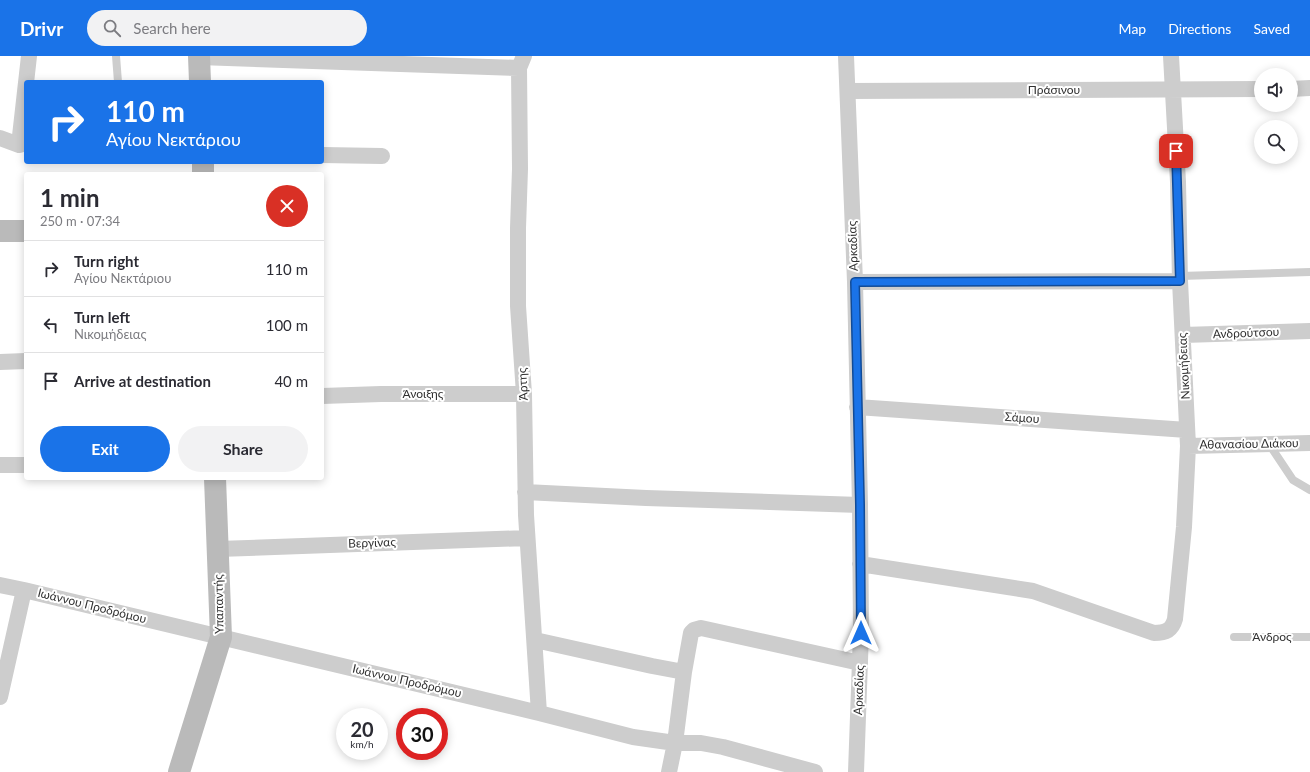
<!DOCTYPE html>
<html lang="en">
<head>
<meta charset="utf-8">
<style>
  :root { --surface:#fff; --page:#f2f2f3; --text:#2b2b33; --muted:#7c7c81; --line:#e1e1e2; --accent:#1a73e8 }
  body { margin:0; font-family:Lato,sans-serif; background:var(--page); color:var(--text); height:100vh; display:flex; flex-direction:column; font-size:15px; white-space:nowrap }
  * { box-sizing:border-box; margin:0 }
  p { font-size:13px; color:var(--muted) }
  .icon { flex:none; width:22px; height:22px; fill:none; stroke:currentColor; stroke-width:2; stroke-linecap:round; stroke-linejoin:round }
  .map { position:relative; flex:1; overflow:hidden }
  .side { position:absolute; left:24px; top:116px; width:300px; height:308px; display:flex; flex-direction:column; background:var(--surface); border-radius:4px; box-shadow:0 2px 10px #0003 }
  .side>* { flex:none }
  .top-card { position:absolute; left:24px; top:24px; width:300px; height:84px; border-radius:4px; box-shadow:0 2px 10px #0003; background:#1a73e8; color:#fff; overflow:hidden }
  .controls { position:absolute; left:1254px; top:12px; display:grid; gap:8px }
  .controls a { display:grid; place-items:center; width:44px; height:44px; border-radius:50%; background:var(--surface); box-shadow:0 2px 10px #0003; font-size:20px }
  .speed { position:absolute; left:336px; top:652px; display:flex; gap:8px; font-size:20px; font-weight:700; text-align:center }
  .speed>* { display:grid; place-content:center; width:52px; height:52px; border-radius:50%; background:var(--surface); box-shadow:0 2px 10px #0003; line-height:1 }
  .speed small { font-size:10px; font-weight:400 }
  .speed .limit { border:6px solid #d22; background:#fff; color:#111 }
  .pin { position:absolute; display:grid; place-items:center; width:34px; height:34px; color:#fff; margin:-17px; border-radius:8px; box-shadow:0 2px 6px #0006 }
  .me { position:absolute; width:44px; margin:-22px; rotate:0deg; stroke-linejoin:round; filter:drop-shadow(0 0 3px #0008) }
  .turn { display:flex; align-items:center; gap:14px; height:84px; padding:0 16px; font-size:18px }
  .turn .icon { width:52px; height:52px; stroke-width:2.5 }
  .turn b { display:block; font-size:28px; line-height:34px }
  .round { display:grid; place-items:center; flex:none; width:42px; height:42px; border-radius:21px; background:var(--page) }
  .head { display:flex; align-items:center; justify-content:space-between; height:68px; padding:0 16px }
  h1 { font-size:24px; font-weight:700; line-height:30px }
  .cta { display:flex; gap:8px; margin-top:auto; padding:8px 16px }
  .cta a { flex:1; height:46px; border-radius:24px; background:var(--accent); color:#fff; font-size:16px; font-weight:700; line-height:46px; text-align:center }
  .cta a+a { background:var(--page); color:var(--text) }
  ul { padding:0; list-style:none }
  li { display:flex; align-items:center; gap:12px; height:56px; padding:0 16px; border-top:1px solid var(--line) }
  li div { flex:1 }
  li b { display:block; font-size:15px }
  li em { font-style:normal }
  header { display:flex; align-items:center; gap:24px; box-sizing:border-box; height:56px; padding:0 20px; background:var(--accent); color:#fff }
  header strong { font-size:19px }
  nav { display:flex; gap:22px; margin-inline-start:auto; font-size:14px }
  .search { width:280px; height:36px; background:var(--page); display:flex; align-items:center; gap:10px; box-sizing:border-box; padding:0 14px; border-radius:22px; color:var(--muted); font-size:15px }
  .map>svg:first-child { display:block }
</style>
</head>
<body>
<header>
<strong>Drivr</strong>
<div class="search"><svg class="icon" aria-label="search" viewBox="0 0 24 24"><circle cx="10" cy="10" r="6"/><path d="M15 15l6 6"/></svg>Search here</div>
<nav><a>Map</a><a>Directions</a><a>Saved</a></nav>
</header>
<div class="map">
<svg width="1310" height="716" viewBox="0 0 1310 716">
  <rect width="100%" height="100%" fill="#fff"/>
  <g fill="none" stroke-linecap="round" stroke-linejoin="round">
    <path stroke="#cdcdcd" stroke-width="8" d="M116,0L118,26
      M1180,220L1310,216
      M1269,388L1293,424L1310,434
      M1234,581H1310"/>
    <path stroke="#cdcdcd" stroke-width="16" d="M524,0L519,12L520,113L518,172V250L524,338L526,459L539,657
      M846,0L855,226L860,449L861,577L856,716
      M199,1L519,12
      M1291,33L1310,32
      M848,35L1261,33
      M0,82L19,89L26,87
      M19,89L29,0
      M322,99L382,100
      M855,226L1180,225
      M1183,279L1310,275
      M0,306L26,305
      M322,340L381,338H524
      M857,351L1187,374
      M1188,390L1310,387
      M0,409H26
      M525,436L646,442L860,449
      M218,493L527,482
      M860,508L1033,535L1154,577C1166,577 1172,574 1175,563L1184,471L1188,390L1180,225L1178,126L1171,0
      M0,529L24,534L539,657L633,681L675,687H701L723,691L815,716
      M535,584L652,610L684,616L691,577L694,574L701,572L860,607
      M0,641L24,534
      M669,716L675,687L684,616"/>
    <path stroke="#bababa" stroke-width="22" d="M199,0L200,26
      M203,106V118
      M0,175H26
      M179,716L221,581L215,422"/>
  </g>
  <g fill="none" stroke-linecap="round" stroke-linejoin="round">
    <g stroke="#114b97" stroke-width="10">
      <path id="route" d="M861,577L860,449L855,226L1180,225L1176,95"/>
    </g>
    <use href="#route" stroke="#1a73e8" stroke-width="7"/>
  </g>
  <g text-anchor="middle" stroke-width="4" stroke-linejoin="round" paint-order="stroke">
    <g font-size="12" fill="#303030" stroke="#fff">
      <text x="1054" y="38">Πράσινου</text>
      <text transform="translate(853 190) rotate(-92)" y="4">Αρκαδίας</text>
      <text transform="translate(1246 277) rotate(-2)" y="4">Ανδρούτσου</text>
      <text transform="translate(1184 310) rotate(-93)" y="4">Νικομήδειας</text>
      <text transform="translate(523 328) rotate(-93)" y="4">Άρτης</text>
      <text x="423" y="342">Άνοιξης</text>
      <text transform="translate(1022 362) rotate(4)" y="4">Σάμου</text>
      <text transform="translate(1249 388) rotate(-1)" y="4">Αθανασίου Διάκου</text>
      <text transform="translate(372 487) rotate(-2)" y="4">Βεργίνας</text>
      <text transform="translate(219 548) rotate(-91)" y="4">Υπαπαντής</text>
      <text transform="translate(92 550) rotate(14)" y="4">Ιωάννου Προδρόμου</text>
      <text x="1272" y="585">Άνδρος</text>
      <text transform="translate(407 625) rotate(13)" y="4">Ιωάννου Προδρόμου</text>
      <text transform="translate(859 634) rotate(-88)" y="4">Αρκαδίας</text>
    </g>
  </g>
</svg>
<div class="controls">
<a><svg class="icon" aria-label="sound" viewBox="0 0 24 24"><path d="M4 9h4l5-4v14l-5-4H4zM17 9q2 3 0 6"/></svg></a>
<a><svg class="icon" aria-label="search" viewBox="0 0 24 24"><circle cx="10" cy="10" r="6"/><path d="M15 15l6 6"/></svg></a>
</div>
<div class="speed"><div>20<small>km/h</small></div><div class="limit">30</div></div>
<div class="pin" style="left:1176px;top:95px;background:#d93025"><svg class="icon" aria-label="arrive" viewBox="0 0 24 24"><path d="M6 21V4h12l-3 4 3 4H6"/></svg></div>
<svg class="me" style="left:861px;top:577px" viewBox="-20 -20 40 40"><path d="M0-17L14 15 0 8-14 15z" fill="#1a73e8" stroke="#fff" stroke-width="4"/></svg>
<div class="top-card">
<div class="turn"><svg class="icon" aria-label="right" viewBox="0 0 24 24"><path d="M7 20v-9h11M14 6l5 5-5 5"/></svg><div><b>110 m</b>Αγίου Νεκτάριου</div></div>
</div>
<section class="side">
<div class="head"><div><h1>1 min</h1><p>250 m · 07:34</p></div><a class="round" style="background:#d93025;color:#fff"><svg class="icon" aria-label="close" viewBox="0 0 24 24"><path d="M6 6l12 12M18 6L6 18"/></svg></a></div>
<ul>
<li><svg class="icon" aria-label="right" viewBox="0 0 24 24"><path d="M7 20v-9h11M14 6l5 5-5 5"/></svg><div><b>Turn right</b><p>Αγίου Νεκτάριου</p></div><em>110 m</em></li>
<li><svg class="icon" aria-label="left" viewBox="0 0 24 24"><path d="M17 20v-9H6M10 6l-5 5 5 5"/></svg><div><b>Turn left</b><p>Νικομήδειας</p></div><em>100 m</em></li>
<li><svg class="icon" aria-label="arrive" viewBox="0 0 24 24"><path d="M6 21V4h12l-3 4 3 4H6"/></svg><div><b>Arrive at destination</b></div><em>40 m</em></li>
</ul>
<div class="cta"><a>Exit</a><a>Share</a></div>
</section>
</div>
</body>
</html>
